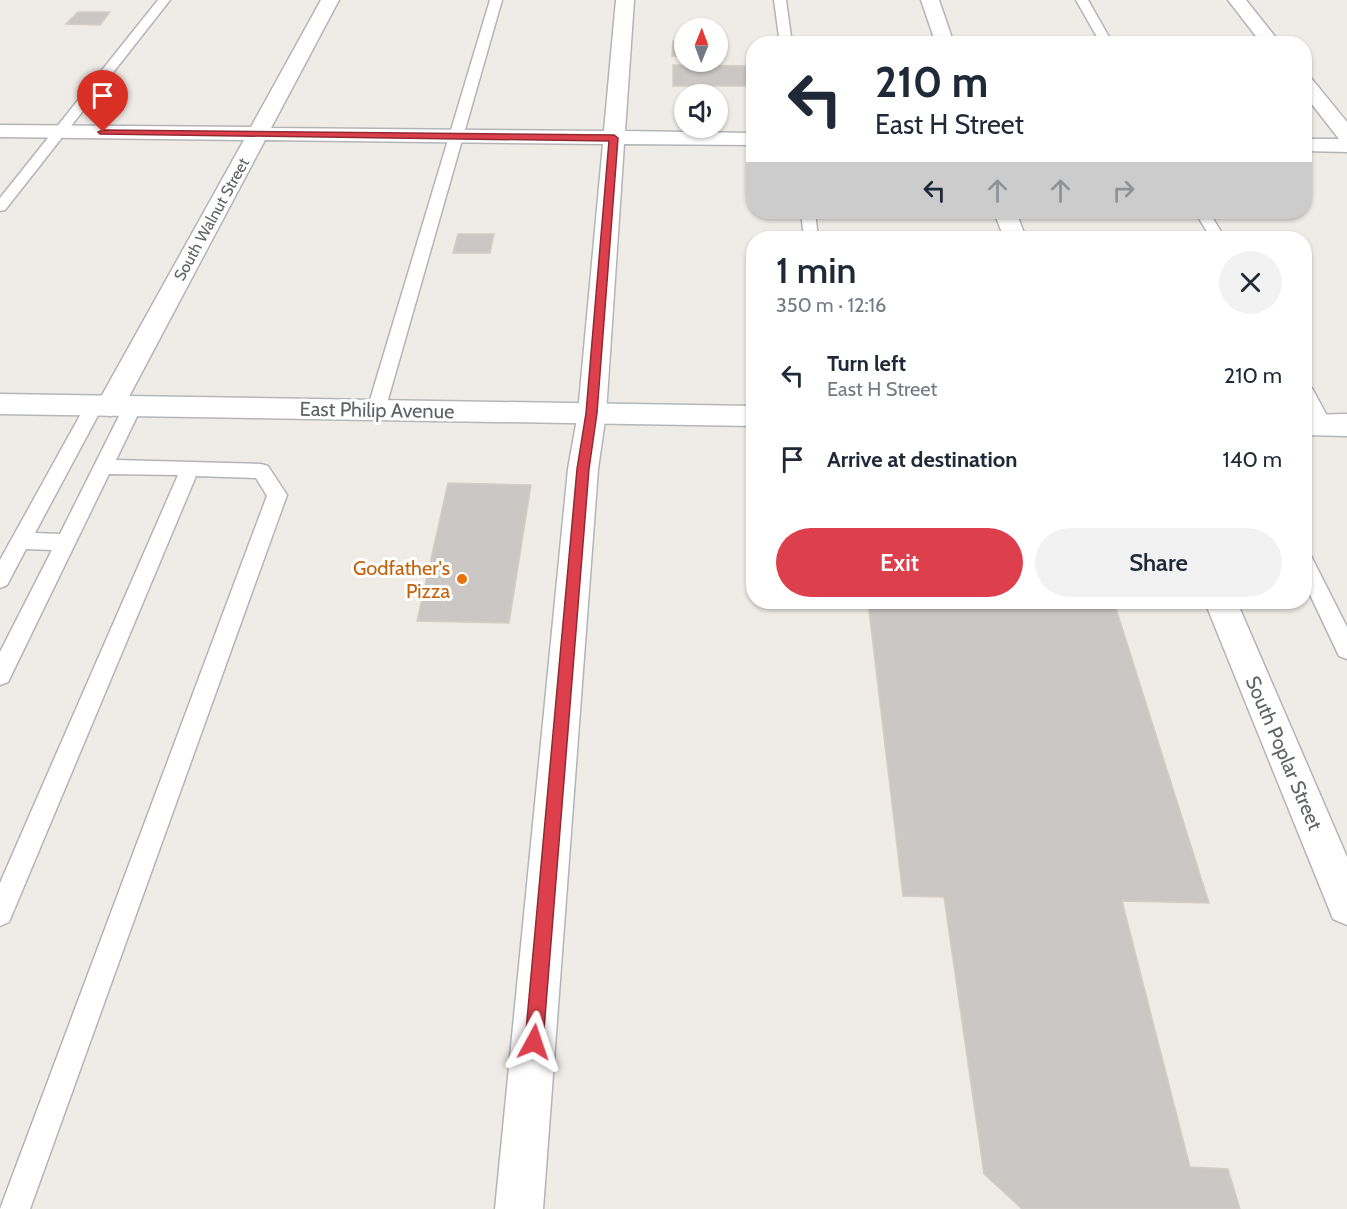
<!DOCTYPE html>
<html lang="en">
<head>
<meta charset="utf-8">
<style>
  :root { --surface:#fff; --page:#f2f2f3; --text:#1f2937; --muted:#747a83; --accent:#dd404c }
  body { margin:0; font-family:Cabin,sans-serif; background:var(--page); color:var(--text); height:100vh; display:flex; flex-direction:column; font-size:22px; white-space:nowrap }
  * { box-sizing:border-box; margin:0 }
  p { font-size:20px; color:var(--muted) }
  .icon { flex:none; width:33px; height:33px; fill:none; stroke:currentColor; stroke-width:2; stroke-linecap:round; stroke-linejoin:round }
  .map { position:relative; flex:1; overflow:hidden }
  .details { position:absolute; left:746px; top:231px; width:566px; height:378px; display:flex; flex-direction:column; background:var(--surface); border-radius:24px; box-shadow:0 2px 4px #0004 }
  .details>* { flex:none }
  .banner { position:absolute; left:746px; top:36px; width:566px; height:183px; border-radius:24px; box-shadow:0 2px 4px #0004; background:#fff; color:var(--text); overflow:hidden }
  .needle { width:39px; rotate:1deg }
  .controls { position:absolute; left:674px; top:18px; display:grid; gap:12px }
  .controls a { display:grid; place-items:center; width:54px; height:54px; border-radius:50%; background:var(--surface); box-shadow:0 2px 4px #0004; font-size:30px }
  .pin { position:absolute; display:grid; place-items:center; width:51px; height:51px; color:#fff; margin:-62px -26px; border-radius:50% 50% 50% 0; rotate:-45deg; box-shadow:0 0 6px #0007 }
  .pin .icon { rotate:45deg }
  .me { position:absolute; width:66px; margin:-33px; rotate:5deg; stroke-linejoin:round; filter:drop-shadow(0 0 4px #0008) }
  .turn { display:flex; align-items:center; gap:21px; height:126px; padding:0 30px; font-size:27px }
  .turn .icon { width:78px; height:78px; stroke-width:2.5 }
  .turn b { display:block; font-size:42px; line-height:51px }
  .lanes { display:flex; align-items:center; height:57px; padding:0 30px; background:#0003; justify-content:center; gap:30px; direction:ltr }
  .lanes .off { opacity:.35 }
  .round { display:grid; place-items:center; flex:none; width:63px; height:63px; border-radius:32px; background:var(--page) }
  .headline { display:flex; align-items:center; justify-content:space-between; height:102px; padding:0 30px }
  h1 { font-size:36px; font-weight:600; line-height:45px }
  .button { display:flex; gap:12px; margin-top:auto; padding:12px 30px }
  .button a { flex:1; height:69px; border-radius:36px; background:var(--accent); color:#fff; font-size:24px; font-weight:600; line-height:69px; text-align:center }
  .button a+a { background:var(--page); color:var(--text) }
  ul { padding:0; list-style:none }
  li { display:flex; align-items:center; gap:18px; height:84px; padding:0 30px }
  li div { flex:1 }
  li b { display:block; font-size:22px }
  li em { font-style:normal }
  .map>svg:first-child { display:block }
</style>
</head>
<body>
<div class="map">
<svg width="1347" height="1209" viewBox="0 0 1347 1209">
  <rect width="100%" height="100%" fill="#efece7"/>
  <path fill="#cbc7c4" stroke="#d4cdc6" stroke-width="1.5" d="M78,12H110L100,25L66,24Z
    M673,41H684V56H672Z
    M673,65L751,66L752,86H673Z
    M458,234H494L490,253H453Z
    M448,483L531,485L509,623L417,621Z
    M868,602H1114L1209,903L1122,901L1190,1167L1228,1169L1240,1209H1022L984,1174L944,897L903,896Z"/>
  <g fill="none" stroke-linecap="round" stroke-linejoin="round">
    <g stroke="#b2b5b8" stroke-width="3">
      <path id="lane" d="M158,0H170L5,210L0,211V198Z
        M490,0H502L385,410L382,415L376,417L370,415L367,410Z
        M774,0H786L792,44H780Z
        M1076,0H1088L1113,44H1101Z
        M801,212H815L818,238H804Z
        M1195,212H1209L1225,238H1211Z
        M1304,384L1310,386L1313,390L1332,425L1329,430L1323,432L1317,430C1308,414 1302,402 1304,384Z
        M94,400L100,401L103,406L35,533L60,534L124,406L127,401L133,400L139,401L142,406L116,460L261,464L268,466L287,495L30,1209H0L267,496L256,478L196,476L9,922L0,926V883L178,475L109,474L8,682L0,685V652L52,550L26,549L7,585L0,588V560L88,401Z
        M1304,554L1311,556L1347,627V659L1339,656L1304,582Z"/>
    </g>
    <g stroke="#b2b5b8" stroke-width="3">
      <path id="street" d="M321,0H339L271,128L604,131L616,0H634L625,131L753,133V145L624,144L606,413L598,469L543,1209H495L568,469L578,413L603,144L265,140L124,406L120,413L110,416L100,413L96,406L244,140L0,137V125L251,127Z
        M921,0H939L954,44H936Z
        M1228,0H1246L1281,44H1262Z
        M1304,76L1311,78L1347,122V152L1304,151V139H1339L1304,94Z
        M994,212H1016L1026,238H1004Z
        M1205,602H1237L1347,857V925L1333,919Z"/>
    </g>
    <g stroke="#b3b7ba" stroke-width="3">
      <path id="secondary" d="M0,394L753,406V426L0,414Z
        M1347,414V436L1304,435V415Z"/>
    </g>
    <use href="#lane" fill="#fff" fill-rule="evenodd"/>
    <use href="#street" fill="#fff" fill-rule="evenodd"/>
    <use href="#secondary" fill="#fff" fill-rule="evenodd"/>
  </g>
  <path fill="#dd404c" stroke="#902a31" stroke-width="1.5" d="M103,130L614,135L618,138L597,413L589,469L543,1042L540,1049L534,1051L527,1049L525,1042L577,469L586,413L609,141L100,134L98,132Z"/>
  <circle fill="#e8710a" stroke="#fff" stroke-width="2" cx="462" cy="579" r="6"/>
  <g text-anchor="middle" stroke-width="6" stroke-linejoin="round" paint-order="stroke">
    <g font-size="16" fill="#5f6366" stroke="#fff">
      <text transform="translate(211 219) rotate(-61)" y="6">South Walnut Street</text>
    </g>
    <g font-size="20" fill="#5f6366" stroke="#fff">
      <text transform="translate(377 410) rotate(1)" y="7">East Philip Avenue</text>
      <text transform="translate(1284 753) rotate(67)" y="7">South Poplar Street</text>
    </g>
    <g font-size="20" fill="#c56008" stroke="#fff" text-anchor="end">
      <text x="450" y="575">Godfather's<tspan x="450" dy="23">Pizza</tspan></text>
    </g>
  </g>
</svg>
<div class="controls">
<a><svg class="needle" viewBox="-14 -14 28 28"><path d="M0-13l5 13h-10z" fill="#e53935"/><path d="M0 13l5-13h-10z" fill="#747a83"/></svg></a>
<a><svg class="icon" aria-label="sound" viewBox="0 0 24 24"><path d="M4 9h4l5-4v14l-5-4H4zM17 9q2 3 0 6"/></svg></a>
</div>
<div class="pin" style="left:103px;top:132px;background:#d93025"><svg class="icon" aria-label="arrive" viewBox="0 0 24 24"><path d="M6 21V4h12l-3 4 3 4H6"/></svg></div>
<svg class="me" style="left:534px;top:1042px" viewBox="-20 -20 40 40"><path d="M0-17L14 15 0 8-14 15z" fill="#dd404c" stroke="#fff" stroke-width="4"/></svg>
<div class="banner">
<div class="turn"><svg class="icon" aria-label="left" viewBox="0 0 24 24"><path d="M17 20v-9H6M10 6l-5 5 5 5"/></svg><div><b>210 m</b>East H Street</div></div>
<div class="lanes"><svg class="icon" aria-label="left" viewBox="0 0 24 24"><path d="M17 20v-9H6M10 6l-5 5 5 5"/></svg><svg class="icon off" aria-label="ahead" viewBox="0 0 24 24"><path d="M12 20V5M6 11l6-6 6 6"/></svg><svg class="icon off" aria-label="ahead" viewBox="0 0 24 24"><path d="M12 20V5M6 11l6-6 6 6"/></svg><svg class="icon off" aria-label="right" viewBox="0 0 24 24"><path d="M7 20v-9h11M14 6l5 5-5 5"/></svg></div>
</div>
<section class="details">
<div class="headline"><div><h1>1 min</h1><p>350 m · 12:16</p></div><a class="round"><svg class="icon" aria-label="close" viewBox="0 0 24 24"><path d="M6 6l12 12M18 6L6 18"/></svg></a></div>
<ul>
<li><svg class="icon" aria-label="left" viewBox="0 0 24 24"><path d="M17 20v-9H6M10 6l-5 5 5 5"/></svg><div><b>Turn left</b><p>East H Street</p></div><em>210 m</em></li>
<li><svg class="icon" aria-label="arrive" viewBox="0 0 24 24"><path d="M6 21V4h12l-3 4 3 4H6"/></svg><div><b>Arrive at destination</b></div><em>140 m</em></li>
</ul>
<div class="button"><a>Exit</a><a>Share</a></div>
</section>
</div>
</body>
</html>
